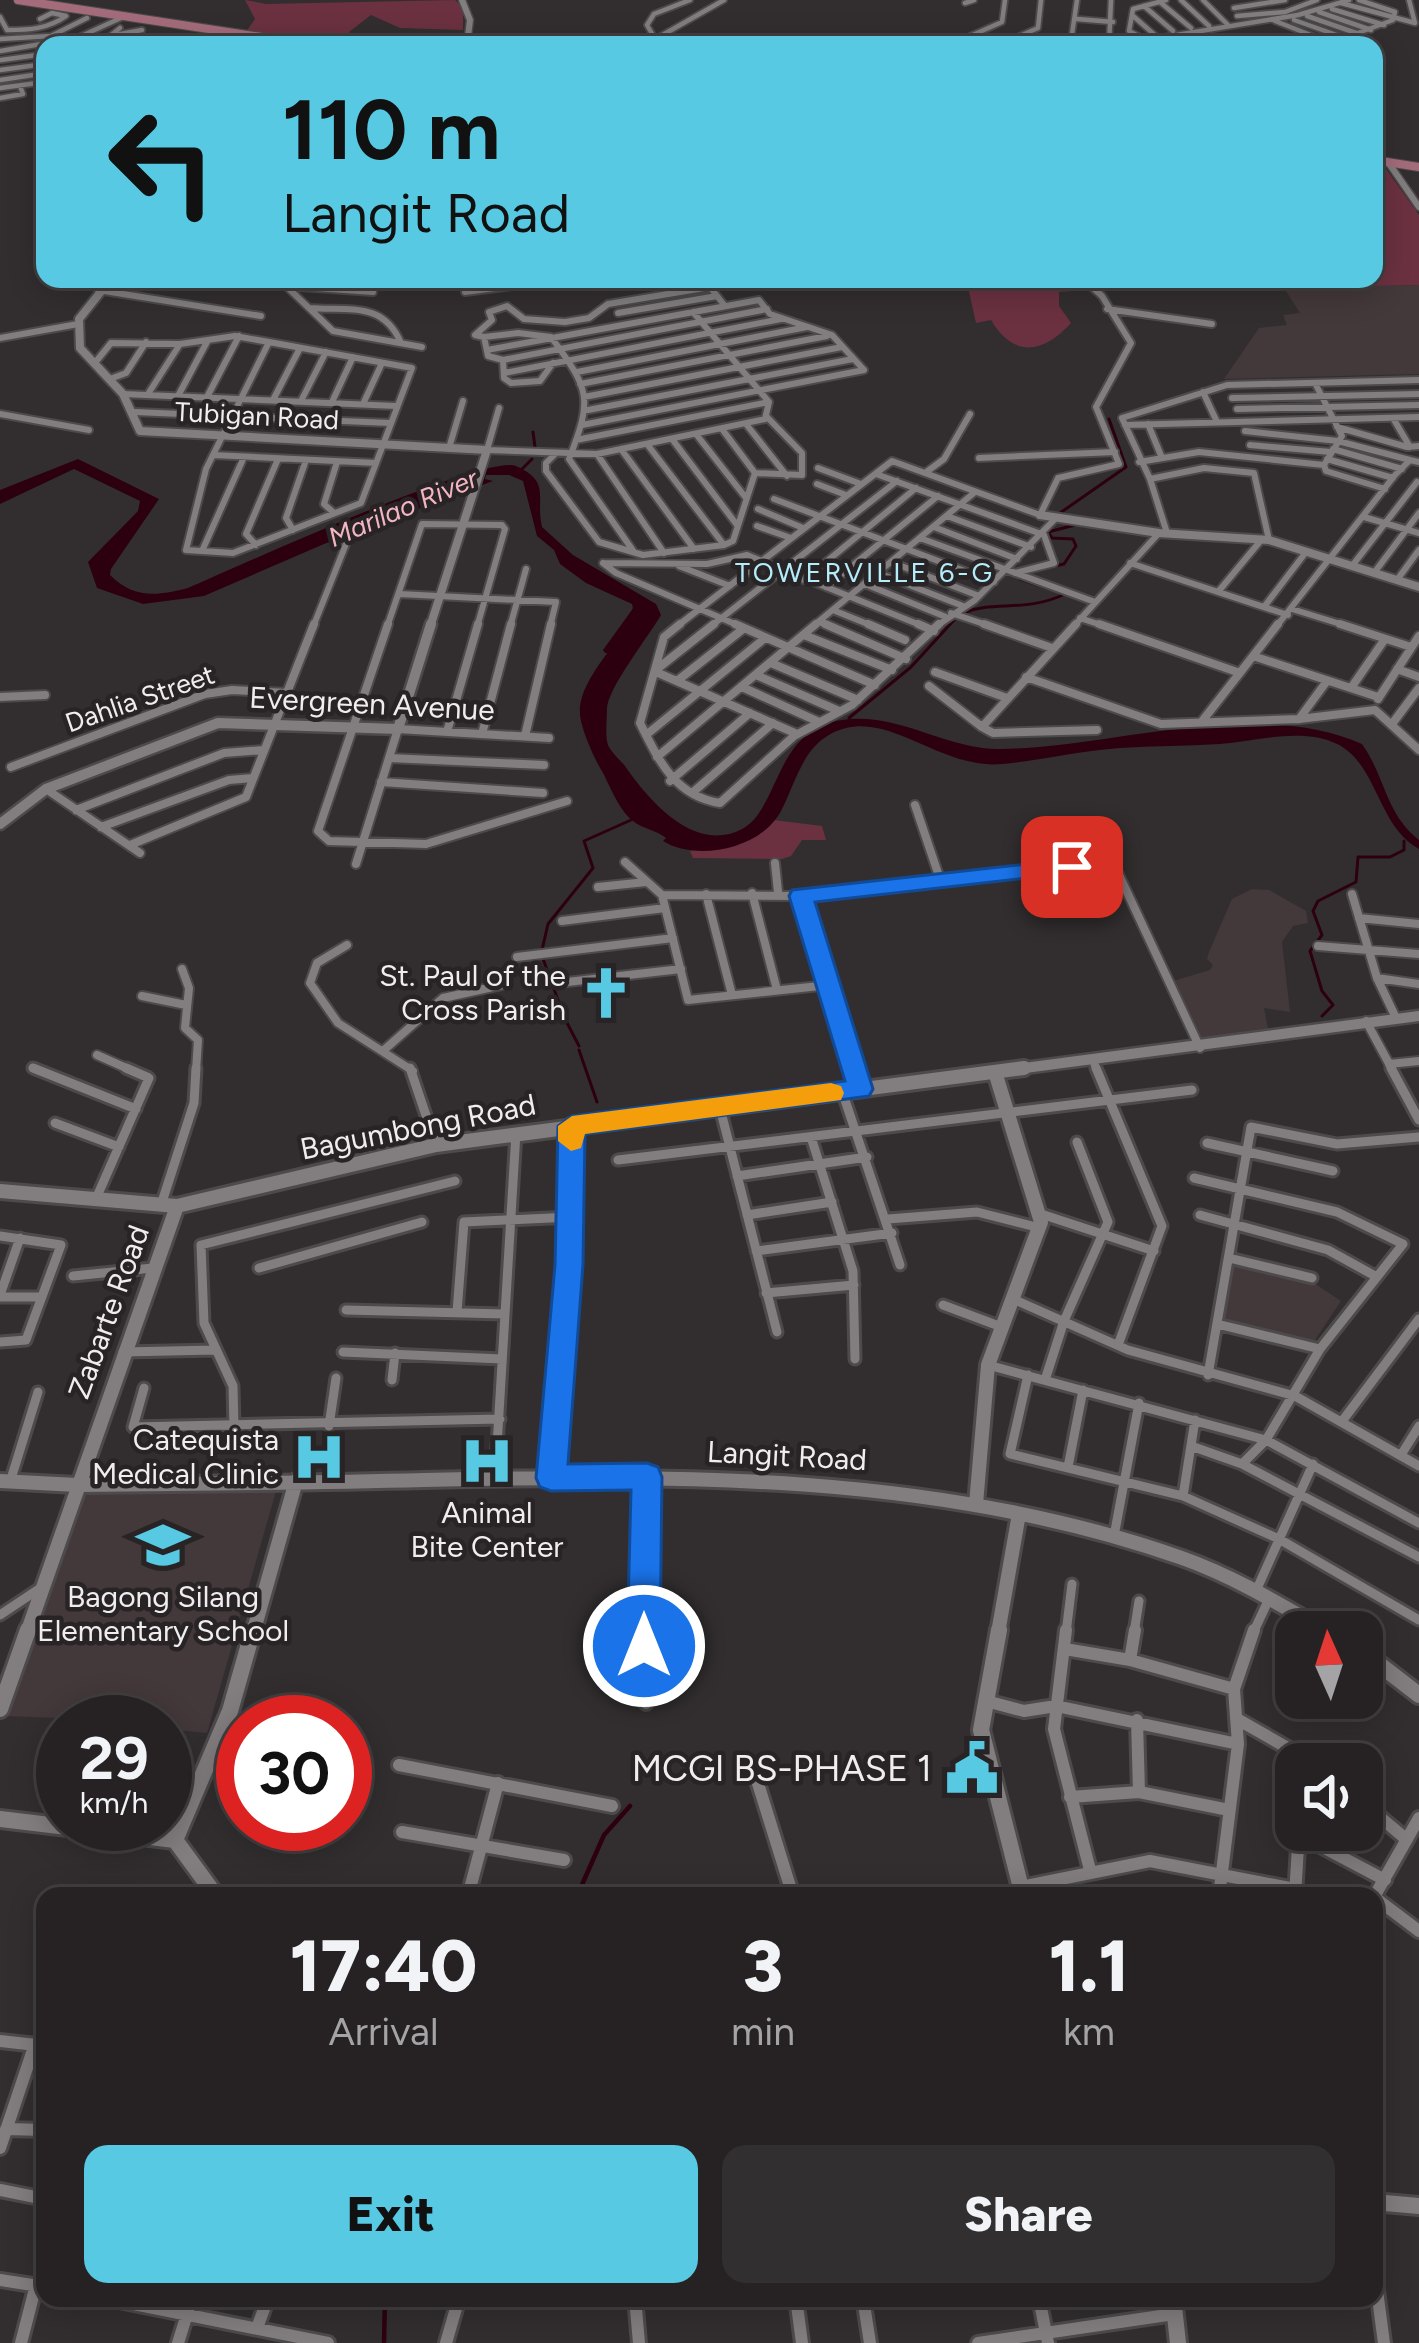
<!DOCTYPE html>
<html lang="en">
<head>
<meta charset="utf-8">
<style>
  :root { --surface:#262223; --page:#322f30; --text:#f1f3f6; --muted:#a4a4a6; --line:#423f41; --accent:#57c9e2 }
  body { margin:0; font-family:Figtree,sans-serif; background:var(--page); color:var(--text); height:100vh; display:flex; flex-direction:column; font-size:45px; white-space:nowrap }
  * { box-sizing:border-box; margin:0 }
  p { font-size:39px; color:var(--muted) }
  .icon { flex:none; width:66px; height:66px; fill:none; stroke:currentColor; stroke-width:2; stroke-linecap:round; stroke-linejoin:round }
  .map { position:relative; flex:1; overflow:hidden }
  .drawer { position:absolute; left:36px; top:1887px; width:1347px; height:420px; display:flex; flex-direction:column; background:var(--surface); border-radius:24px; box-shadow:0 6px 30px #0003,0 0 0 3px var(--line) }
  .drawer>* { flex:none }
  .top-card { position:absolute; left:36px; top:36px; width:1347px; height:252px; border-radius:24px; box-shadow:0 6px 30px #0003,0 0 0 3px var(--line); background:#57c9e2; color:#111; overflow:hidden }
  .needle { width:78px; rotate:357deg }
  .fabs { position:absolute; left:1275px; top:1611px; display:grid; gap:24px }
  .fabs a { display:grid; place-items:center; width:108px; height:108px; border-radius:24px; background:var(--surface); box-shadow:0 6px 30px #0003,0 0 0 3px var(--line); font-size:60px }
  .speed { position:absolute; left:36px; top:1695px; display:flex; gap:24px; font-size:60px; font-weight:700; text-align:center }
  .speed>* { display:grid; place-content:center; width:156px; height:156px; border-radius:50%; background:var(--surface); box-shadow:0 6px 30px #0003,0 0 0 3px var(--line); line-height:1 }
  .speed small { font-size:30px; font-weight:400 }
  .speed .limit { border:18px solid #d22; background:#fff; color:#111 }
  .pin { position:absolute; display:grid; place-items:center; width:102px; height:102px; color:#fff; margin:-51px; border-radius:24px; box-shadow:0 6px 18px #0006 }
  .me { position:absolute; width:132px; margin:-66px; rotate:0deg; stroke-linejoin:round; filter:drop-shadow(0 0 9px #0008) }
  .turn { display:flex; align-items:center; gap:42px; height:252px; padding:0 48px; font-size:54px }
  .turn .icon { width:156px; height:156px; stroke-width:2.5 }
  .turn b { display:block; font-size:84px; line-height:102px }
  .eta { display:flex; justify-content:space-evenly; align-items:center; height:204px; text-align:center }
  .eta b { font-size:72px; font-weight:800; line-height:84px }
  .primary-button { display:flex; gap:24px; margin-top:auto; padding:24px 48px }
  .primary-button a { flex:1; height:138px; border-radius:24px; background:var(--accent); color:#111; font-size:48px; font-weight:800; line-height:138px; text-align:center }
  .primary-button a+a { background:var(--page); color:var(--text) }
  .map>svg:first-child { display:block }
</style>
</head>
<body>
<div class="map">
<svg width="1419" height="2343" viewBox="0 0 1419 2343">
  <rect width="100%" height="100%" fill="#322e2f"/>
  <path fill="#43383a" d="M1419,285V374L1224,379L1259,328L1287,325L1283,315L1300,313L1284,288Z
    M1252,889L1269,890L1306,911L1308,923L1293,926L1282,942L1290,1012L1264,1008L1269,1034L1200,1040L1173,981L1210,970L1213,965L1207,959L1209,952L1232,899Z
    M1231,1262L1302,1275L1341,1301L1313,1343L1222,1319Z
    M84,1490L276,1491L207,1733L165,1729V1722L5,1716Z"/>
  <path fill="#6b3141" d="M245,0L266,4L455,0L463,7V30L400,28L371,15L349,32L356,39C329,54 276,37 245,33L255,19Z
    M1374,165L1384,166L1419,215V285L1284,288L1282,279H1374Z
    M976,279H1077L1085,290L1059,292V306L1071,323C1042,355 1013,357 991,320L976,323L968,287H977Z
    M773,820L822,826L826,840H802L791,856L782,859L693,858L690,851L749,839Z"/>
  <path fill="#2d0010" d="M78,459L159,499L111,569L110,575C134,599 157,596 188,588C232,569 486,453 516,466C552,482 535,497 542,527L573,555L656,604L661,615C649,636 607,689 607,709C607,718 605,737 608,745C611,752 620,760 625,766C649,801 695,854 742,829C782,807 773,724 850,719C903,715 949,750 1001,749C1115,747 1254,697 1362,744C1386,778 1385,813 1419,840V849C1377,826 1378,764 1337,744C1303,727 1256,741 1220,744C1187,746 1153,746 1120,748C1080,751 1042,760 1003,764C944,770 895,716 846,728C804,739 798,778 782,809C763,849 696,862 663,841L666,838C656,830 643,829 633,821C620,811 611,789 603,773C594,758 585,738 581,721C570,678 641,628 632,604L586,583L560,564L554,550L537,536L523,481L509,475H486L485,479L493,481L324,544L204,596L143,604L97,588L88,562L138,511L140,501L74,469L0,504V490Z"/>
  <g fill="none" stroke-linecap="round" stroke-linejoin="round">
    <path stroke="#2d0010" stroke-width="3" d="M533,432L535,447
      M521,470L532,459
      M1060,513L1126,467L1109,419
      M1041,569L1064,564L1076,546L1073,539L1052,538L1048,532L1075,525
      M963,613C994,600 1025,613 1065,594L1020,579
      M849,718L911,667L955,619
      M542,950L548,924L593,868L584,841L631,820
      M542,956L563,1014
      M1322,1016L1333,1005L1322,991L1310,951L1322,935L1313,911L1318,901L1356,882L1358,857H1390L1404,850V841
      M565,1019L579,1046
      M579,1050L597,1102"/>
    <path stroke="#2d0010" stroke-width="4.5" d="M577,1896L604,1835L630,1806
      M384,2343L385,2298"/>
    <path fill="#2d0010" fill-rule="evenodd" d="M636,595L641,596L648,607L615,653H605L603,650L634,607L629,599Z"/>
    <g stroke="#4d4a4b" stroke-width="8">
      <path id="street-far4" d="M1181,0L1209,26
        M1203,0L1228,25
        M1160,2L1191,28
        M965,3L974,0
        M1341,3L1415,23L1409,0
        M1144,6L1173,31
        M1234,8L1285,0
        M1332,9L1384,25
        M1319,12L1371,30
        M1132,15L1157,37
        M1237,16L1285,12L1317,0
        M1307,16L1359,34
        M0,17L7,30C29,30 48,29 66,16L52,13L40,19
        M1077,19L1113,22
        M1294,20L1345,38
        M1275,21L1331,43L1393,20L1395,12L1359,0
        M120,28L110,36L119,42L142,38
        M115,35L142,30
        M899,37L909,45
        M0,39L51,36L87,18
        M655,39L647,25L654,14L690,0
        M1146,40L1298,15L1349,0
        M1146,40L1129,31L1133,9L1166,0
        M1010,41H1071L1077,0
        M78,45L77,38L123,17
        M645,45L724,0
        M950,45L1002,22L1005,0
        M999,45L1038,28L1041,0
        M1109,45L1111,0
        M0,51L77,38
        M1,60L45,54
        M0,70L45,64
        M0,80L40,74
        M0,88L45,82
        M0,98L23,94L20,86"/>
    </g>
    <g stroke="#4d4a4b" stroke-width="10">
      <path id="street-far3" d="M184,279L373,292
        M286,286L333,331L422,347
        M98,290L261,316
        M465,292L564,279
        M309,308C350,311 383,301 401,343
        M1107,309L1212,324
        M618,313L717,296
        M484,337L475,335L492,320L489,312L507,306L524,319L565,322L589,318L608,304L710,287L725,306
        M0,338L78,324
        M269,342L412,368L361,503L233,553L186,550L206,469Z
        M487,350L759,300L770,314L832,335L864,370
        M503,360L767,309
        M553,363L540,381L511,383L504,378L503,360L488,356L484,337L518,333L551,337C590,390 593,398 569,459L634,552
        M94,364L111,343L180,344L235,336L269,342
        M577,372L807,327
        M504,373L781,319
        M110,379L126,373L146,342
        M580,384L827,336
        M1203,392L1217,422
        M123,394L396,406
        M148,394L180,344
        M178,396L208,340
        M207,397L239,336
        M584,397L842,347
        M1232,398L1419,394
        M273,400L300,348
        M301,401L326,352
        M332,402L353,357
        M363,404L382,363
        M499,408L487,450L597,454L765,419L769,402L693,312
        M1237,409L1419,405
        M588,410L853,359
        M135,412L390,423
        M0,414L89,430
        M1393,418L1410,447
        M746,424L787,476
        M1148,424L1162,458
        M582,425L864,370
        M1125,425L1419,417
        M1337,427L1407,447L1419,446
        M722,429L755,473
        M1245,431L1338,441L1410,460
        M696,434L746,498
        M672,439L737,525
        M576,440L769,402
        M647,444L724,545
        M1250,445L1331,452
        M449,448L463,401
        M621,449L694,549
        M1333,449L1402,469
        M556,453L546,463V471L599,542L643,555L724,545L733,541L755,473L802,475V453L767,417
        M597,454L664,553
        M213,455L376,463
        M979,458L1115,452
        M1327,459L1393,478
        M1139,462L1199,452L1324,465L1342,436L1315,383
        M1324,465L1326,471L1385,489
        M818,468L861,484
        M925,473L944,459L970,414
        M876,474L1044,535L1054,563L1015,573
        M1150,479L1204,468L1254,473L1269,540
        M817,484L846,495
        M774,499L994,582
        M758,509L803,528
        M334,513L324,504L337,462
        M947,516L1031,547
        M1364,517L1419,533
        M757,526L791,538
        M934,527L1017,559
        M293,530L286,518L306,460
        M1167,533L1150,479L1122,418L1227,385L1419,380
        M920,538L1095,602
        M256,545L246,534L278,459
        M202,551L244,457
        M891,562L979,596
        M603,563L707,564L747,555L925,627
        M603,563L616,573L742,627
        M1130,563L1288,615
        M679,566L730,586
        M1352,566L1417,482
        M878,573L963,606
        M1374,573L1419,513
        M804,580L916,488
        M1397,580L1419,550
        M865,584L946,617
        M826,587L938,496
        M1218,592L1262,539
        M400,594L556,602L550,627
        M1264,607L1306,552
        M1292,609L1350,627
        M833,610L875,627
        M951,613L993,627
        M1080,618L1107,627
        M819,622L832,627
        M313,627L346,544
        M387,627L422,524L502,525L505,529L477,627
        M510,627L526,569
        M676,627L892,461L1040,515L1058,478L1119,464L1096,407L1131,343L1102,296L1083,279
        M710,627L897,481
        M812,627L975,492
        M935,627L975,600L1056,518
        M1073,627L1159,533
        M1276,627L1395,475L1410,460L1419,462"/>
    </g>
    <g stroke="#4d4a4b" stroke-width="12">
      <path id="street-far2" d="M388,624L318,831L329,841L426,844L567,801
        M680,624L664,637L640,723C659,761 675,796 720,803L794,736L852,705L939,624
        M735,624L875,685
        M825,624L906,659
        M868,624L905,640
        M918,624L934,631
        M984,624L1052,648
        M1076,624L982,727L993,733L1097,730
        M1099,624L1240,673
        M1340,624L1411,647
        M804,635L892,670
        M1253,656L1378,697
        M771,663L858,700
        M657,669L714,624
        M1397,669L1419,677
        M656,672L797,734
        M935,672L1007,698
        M756,675L839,711
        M1026,677L1161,724L1299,719L1375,710L1419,750
        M677,681L743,629
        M929,686L982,727
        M742,687L819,722
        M1351,688L1385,639
        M0,697L45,695
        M1378,699L1419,636
        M1299,719L1327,681
        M1203,720L1278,624
        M1392,724L1419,688
        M447,732L478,624
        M482,734L511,624
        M646,735L765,638
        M525,736L551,624
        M657,757L816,624
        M389,758L544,765
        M11,767L205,694L232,690L287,693
        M670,781L750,713
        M381,782L543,793
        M46,789L140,853
        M692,793L773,723
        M915,805L941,882
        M76,810L224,753L263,750
        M101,827L229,780L253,778
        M130,845L246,797L314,624
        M625,862L662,895L688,1000L829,985
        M775,863L778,892
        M356,864L398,729L549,738
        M598,887L646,882
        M752,893L777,990
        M706,894L732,995
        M1352,894L1377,978L1396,1018
        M662,895L801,896L1113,862L1200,1048
        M801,896L854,1071
        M1359,918L1419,924
        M562,921L665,908
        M347,945L317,963L310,983L338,1023L413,1071
        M1318,946L1419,954
        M517,957L673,938
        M182,969L189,988L185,1028L198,1040L196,1071
        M1377,978L1419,984
        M567,982L681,969
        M142,996L186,1005
        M1366,1021L1393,1071
        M384,1050L443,998L502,985
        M97,1055L133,1071
        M1093,1060L1097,1071
        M1389,1064L1419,1061
        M33,1068L40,1071"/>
    </g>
    <g stroke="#4d4a4b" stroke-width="15">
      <path id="street-far1" d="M33,1068L136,1109
        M410,1068L436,1145
        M854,1068L860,1089
        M1096,1068L1162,1226L1118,1345
        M1391,1068L1419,1120
        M842,1091L900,1265
        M720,1108L777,1332
        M55,1123L119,1147
        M811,1137L853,1271L855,1359
        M1207,1143L1333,1171
        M618,1160L1192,1090
        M737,1176L867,1157
        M1194,1178L1337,1212L1403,1244L1320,1349L1266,1440L1242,1464
        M95,1201L149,1078L126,1068
        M161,1205L194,1103L196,1068
        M1041,1214L1154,1251
        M747,1215L832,1202
        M1200,1215L1328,1250L1377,1277
        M888,1219L977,1212L1040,1228
        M0,1236L61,1245L26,1340L0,1342
        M756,1251L892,1233
        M1229,1258L1312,1278
        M259,1268L422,1222
        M73,1276L153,1268
        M766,1293L854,1285
        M0,1295L20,1238
        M0,1297H41
        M1013,1299L1128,1350L1295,1396L1419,1466
        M943,1305L999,1326
        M346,1310L505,1314
        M457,1312L464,1222L571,1217
        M1217,1324L1320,1349
        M123,1352L215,1350
        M343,1352L502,1359
        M988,1365L1266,1440L1419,1523
        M1028,1375L1010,1454L1183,1496L1279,1539L1419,1620
        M1208,1375L1251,1127L1337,1144L1419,1137
        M392,1380L395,1353
        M1045,1380L1064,1321L1108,1222L1077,1142
        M144,1388L133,1427L500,1419
        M1343,1420L1419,1319
        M329,1426L336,1378
        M234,1428L233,1386L204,1323L201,1245L455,1181
        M1191,1446L1242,1464L1419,1557
        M1401,1455L1419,1426
        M1068,1467L1083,1390
        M495,1479L516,1133
        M10,1482L38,1392
        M1183,1496L1195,1420
        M1114,1536L1139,1403
        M1256,1591L1313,1464
        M0,1615L42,1587
        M646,1633L647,1477
        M1066,1633L1072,1584
        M1134,1633L1139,1601
        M1253,1633L1269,1599"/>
    </g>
    <g stroke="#4d4a4b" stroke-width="18">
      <path id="street" d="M1066,1630L1054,1729L1090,1870
        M1065,1649L1130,1660L1234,1689
        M1130,1660L1135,1630
        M986,1701L1024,1711L1056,1706L1238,1744
        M646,1703V1630
        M1237,1719L1316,1764
        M1137,1720L1139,1792
        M399,1765L612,1806
        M756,1777L793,1896
        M1070,1797L1139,1792L1229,1810
        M1362,1802L1406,1839
        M1419,1818L1374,1897L1419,1931
        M402,1832L564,1860
        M1298,1834L1385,1880
        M1021,1887L1150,1861L1295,1889
        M468,1896L498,1783
        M1219,1896L1238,1744L1234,1689L1254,1630
        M1295,1896L1299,1830
        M0,2041L45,2046
        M6,2129L45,2130
        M0,2148L35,2044
        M0,2190L45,2199
        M1374,2268L1384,2343
        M0,2280L45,2287
        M104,2298L328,2343
        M635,2298L639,2343
        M796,2298L802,2343
        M863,2298L870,2343
        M1039,2298L1048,2343
        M257,2328L268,2298
        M21,2343L36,2285
        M178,2343L192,2298
        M446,2343L459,2298
        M978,2343L1174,2314"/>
    </g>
    <g stroke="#4d4a4b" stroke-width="9">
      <path id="secondary-far4" d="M462,0L470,20L467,45
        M1388,162L1419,207"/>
    </g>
    <g stroke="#4d4a4b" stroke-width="12">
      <path id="secondary-far3" d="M111,279L79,319L80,348L123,394L140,431L487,450L430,627
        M1040,515L1159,533L1269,540L1419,587"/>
    </g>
    <g stroke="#4d4a4b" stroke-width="15">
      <path id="secondary-far2" d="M0,824L46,789L218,723L398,729L431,624
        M1002,1071L1419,1016"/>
    </g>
    <g stroke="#4d4a4b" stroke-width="20">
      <path id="secondary-far1" d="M0,1191L177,1206L436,1145L1024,1068
        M552,1478L569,1265L571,1126
        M0,1481L77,1485C193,1484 308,1483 424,1480C679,1475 938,1472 1182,1558C1233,1576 1281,1605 1328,1632
        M976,1504L988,1365L1041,1222L995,1072
        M27,1633L177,1206
        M253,1633L296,1481
        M998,1633L1019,1514"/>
    </g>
    <g stroke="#4d4a4b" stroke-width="22">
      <path id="secondary" d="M999,1630L981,1730L1023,1896
        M1324,1630L1328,1632
        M1362,1651L1419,1695
        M0,1709L28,1630
        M0,1819L175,1840
        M175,1840L230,1711L253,1630
        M175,1840L216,1896
        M1374,2202L1419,2206
        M1173,2298L1178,2343"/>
    </g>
    <g stroke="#4d4a4b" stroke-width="10">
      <path id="primary" d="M18,0L314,45
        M421,45L519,39L612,45
        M1374,160L1419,167"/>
    </g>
    <use href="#street-far4" stroke="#827d7e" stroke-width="4.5"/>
    <use href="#street-far3" stroke="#827d7e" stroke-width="6"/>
    <use href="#street-far2" stroke="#827d7e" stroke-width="8"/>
    <use href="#street-far1" stroke="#827d7e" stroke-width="9"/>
    <use href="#street" stroke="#827d7e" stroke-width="12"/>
    <use href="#secondary-far4" stroke="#827d7e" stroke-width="6"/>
    <use href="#secondary-far3" stroke="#827d7e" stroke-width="8"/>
    <use href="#secondary-far2" stroke="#827d7e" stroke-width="10"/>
    <use href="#secondary-far1" stroke="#827d7e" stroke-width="14"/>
    <use href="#secondary" stroke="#827d7e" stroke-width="16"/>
    <use href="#primary" stroke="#a46c7a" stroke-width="8"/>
  </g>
  <path fill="#1a73e8" stroke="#114b97" stroke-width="3" d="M1072,859L1083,867L1080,872L815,902L873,1089L869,1096L585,1134L583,1265L568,1464L647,1463L658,1467L662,1477L660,1646L656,1657L644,1662L632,1657L627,1646L631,1490L551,1491L540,1487L536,1478L555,1265L558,1126L572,1116L845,1081L789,896L792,890Z"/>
  <path fill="#f59e0b" d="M831,1083L841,1086L844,1093L841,1100L585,1134L581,1148L571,1151L558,1141V1126L572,1116Z"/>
  <defs>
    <g id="church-bare" transform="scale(4.14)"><path d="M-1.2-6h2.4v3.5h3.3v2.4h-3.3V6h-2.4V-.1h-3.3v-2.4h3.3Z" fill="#57c9e2" stroke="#282425" stroke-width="2.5" paint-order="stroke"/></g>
    <g id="hospital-bare" transform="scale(4.14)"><path d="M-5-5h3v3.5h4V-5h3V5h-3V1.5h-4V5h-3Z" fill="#57c9e2" stroke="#282425" stroke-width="2.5" paint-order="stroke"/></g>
    <g id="school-bare" transform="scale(4.14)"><path d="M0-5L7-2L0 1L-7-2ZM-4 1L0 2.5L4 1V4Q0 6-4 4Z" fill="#57c9e2" stroke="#282425" stroke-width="2.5" paint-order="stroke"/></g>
    <g id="civic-bare" transform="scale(4.14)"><path d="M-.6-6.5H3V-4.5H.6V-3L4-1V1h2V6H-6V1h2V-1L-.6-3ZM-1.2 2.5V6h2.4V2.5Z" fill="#57c9e2" stroke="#282425" stroke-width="2.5" paint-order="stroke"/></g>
  </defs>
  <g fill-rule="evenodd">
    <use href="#church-bare" x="606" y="993"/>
    <use href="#hospital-bare" x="319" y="1457"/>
    <use href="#hospital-bare" x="487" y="1461"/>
    <use href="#school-bare" x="163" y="1545"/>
    <use href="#civic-bare" x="972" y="1768"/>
  </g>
  <g text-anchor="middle" stroke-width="9" stroke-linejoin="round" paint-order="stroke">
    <g font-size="27" fill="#f0edee" stroke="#282425">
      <text transform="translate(257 416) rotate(3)" y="9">Tubigan Road</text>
      <text transform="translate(140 699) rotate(-19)" y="9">Dahlia Street</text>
    </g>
    <g font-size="27" font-style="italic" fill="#f4b5c2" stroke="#282425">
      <text transform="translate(403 508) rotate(-23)" y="9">Marilao River</text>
    </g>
    <g font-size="27" letter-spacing="3" fill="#b4ecfa" stroke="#282425">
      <text x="865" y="582">TOWERVILLE 6-G</text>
    </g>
    <g font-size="30" fill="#f0edee" stroke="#282425">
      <text transform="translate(372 704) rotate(3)" y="10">Evergreen Avenue</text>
      <text transform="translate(418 1127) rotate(-11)" y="10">Bagumbong Road</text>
      <text transform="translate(109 1312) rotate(-70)" y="10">Zabarte Road</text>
      <text transform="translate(787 1456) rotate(3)" y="10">Langit Road</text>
    </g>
    <g font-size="30" fill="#f0edee" stroke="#282425" text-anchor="end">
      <text x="566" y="986">St. Paul of the<tspan x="566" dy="34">Cross Parish</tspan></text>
      <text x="279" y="1450">Catequista<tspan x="279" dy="34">Medical Clinic</tspan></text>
      <text x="487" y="1523" text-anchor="middle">Animal<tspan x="487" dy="34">Bite Center</tspan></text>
      <text x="163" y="1607" text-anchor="middle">Bagong Silang<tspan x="163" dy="34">Elementary School</tspan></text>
    </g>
    <g font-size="36" fill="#f0edee" stroke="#282425" text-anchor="end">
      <text x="932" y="1781">MCGI BS-PHASE 1</text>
    </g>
  </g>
</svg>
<div class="fabs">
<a><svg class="needle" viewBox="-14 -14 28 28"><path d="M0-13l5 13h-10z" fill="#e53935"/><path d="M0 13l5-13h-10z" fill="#a4a4a6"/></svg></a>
<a><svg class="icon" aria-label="sound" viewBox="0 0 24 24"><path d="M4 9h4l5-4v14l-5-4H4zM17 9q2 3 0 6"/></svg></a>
</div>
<div class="speed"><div>29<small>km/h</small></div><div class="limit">30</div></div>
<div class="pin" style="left:1072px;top:867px;background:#d93025"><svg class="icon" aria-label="arrive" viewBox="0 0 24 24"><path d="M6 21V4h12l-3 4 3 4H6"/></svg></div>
<svg class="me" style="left:644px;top:1646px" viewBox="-20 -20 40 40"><circle r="17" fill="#1a73e8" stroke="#fff" stroke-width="3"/><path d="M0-11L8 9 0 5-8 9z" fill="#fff"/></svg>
<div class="top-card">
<div class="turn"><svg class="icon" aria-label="left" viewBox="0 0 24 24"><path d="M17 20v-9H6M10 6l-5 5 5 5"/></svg><div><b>110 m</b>Langit Road</div></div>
</div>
<section class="drawer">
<div class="eta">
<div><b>17:40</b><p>Arrival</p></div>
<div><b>3</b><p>min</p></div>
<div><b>1.1</b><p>km</p></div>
</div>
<div class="primary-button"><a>Exit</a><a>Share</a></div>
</section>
</div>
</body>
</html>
